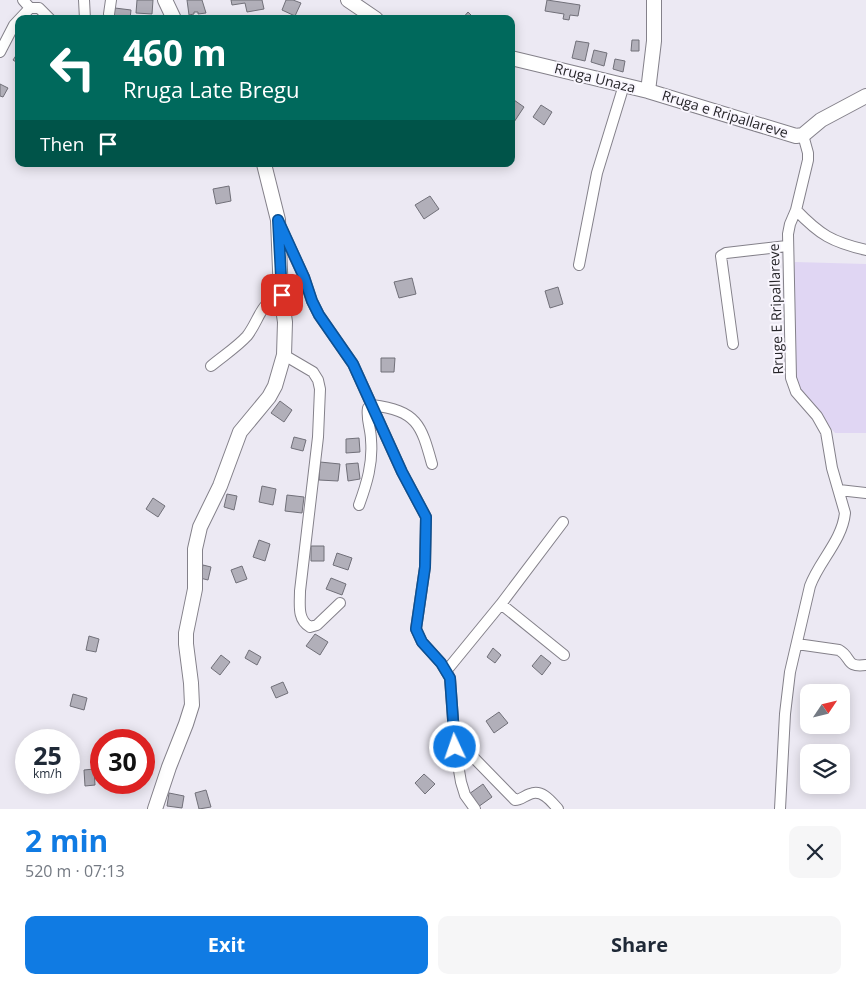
<!DOCTYPE html>
<html lang="en">
<head>
<meta charset="utf-8">
<style>
  :root { --surface:#fff; --page:#f6f6f7; --text:#1f2937; --muted:#747a83; --accent:#107be3 }
  body { margin:0; font-family:"Open Sans",sans-serif; background:var(--page); color:var(--text); height:100vh; display:flex; flex-direction:column; font-size:19px; white-space:nowrap }
  * { box-sizing:border-box; margin:0 }
  p { font-size:16px; color:var(--muted) }
  .icon { flex:none; width:28px; height:28px; fill:none; stroke:currentColor; stroke-width:2; stroke-linecap:round; stroke-linejoin:round }
  .map { position:relative; height:809px; overflow:hidden }
  .panel { display:flex; flex-direction:column; background:var(--surface); flex:1 }
  .panel>* { flex:none }
  .top-card { position:absolute; left:15px; top:15px; width:500px; height:152px; border-radius:10px; box-shadow:0 2px 12px #0003; background:#00695c; color:#fff; overflow:hidden }
  .needle { width:32px; rotate:55deg }
  .fabs { position:absolute; left:800px; top:684px; display:grid; gap:10px }
  .fabs a { display:grid; place-items:center; width:50px; height:50px; border-radius:10px; background:var(--surface); box-shadow:0 2px 12px #0003; font-size:25px }
  .speed { position:absolute; left:15px; top:729px; display:flex; gap:10px; font-size:25px; font-weight:700; text-align:center }
  .speed>* { display:grid; place-content:center; width:65px; height:65px; border-radius:50%; background:var(--surface); box-shadow:0 2px 12px #0003; line-height:1 }
  .speed small { font-size:12px; font-weight:400 }
  .speed .limit { border:8px solid #d22; background:#fff; color:#111 }
  .pin { position:absolute; display:grid; place-items:center; width:42px; height:42px; color:#fff; margin:-21px; border-radius:10px; box-shadow:0 2px 8px #0006 }
  .me { position:absolute; width:55px; margin:-28px; rotate:357deg; stroke-linejoin:round; filter:drop-shadow(0 0 4px #0008) }
  .turn { display:flex; align-items:center; gap:18px; height:105px; padding:0 25px; font-size:22px }
  .turn .icon { width:65px; height:65px; stroke-width:2.5 }
  .turn b { display:block; font-size:35px; line-height:42px }
  .then { display:flex; align-items:center; height:48px; padding:0 25px; background:#0003; gap:10px; font-size:19px }
  .round { display:grid; place-items:center; flex:none; width:52px; height:52px; border-radius:10px; background:var(--page) }
  .headline { display:flex; align-items:center; justify-content:space-between; height:85px; padding:0 25px }
  h1 { font-size:30px; font-weight:700; line-height:38px; color:var(--accent) }
  .action { display:flex; gap:10px; margin-top:auto; padding:10px 25px }
  .action a { flex:1; height:58px; border-radius:10px; background:var(--accent); color:#fff; font-size:20px; font-weight:700; line-height:58px; text-align:center }
  .action a+a { background:var(--page); color:var(--text) }
  .map>svg:first-child { display:block }
</style>
</head>
<body>
<div class="map">
<svg width="866" height="809" viewBox="0 0 866 809">
  <rect width="100%" height="100%" fill="#ece9f3"/>
  <path fill="#e0d6f3" d="M795,262L866,264V433H835L795,387L793,283Z"/>
  <path fill="#b1afb9" stroke="#717079" d="M137,0H153L152,14L136,13Z
    M187,0H202L206,13L198,14V12H194V14L189,15Z
    M231,0H262L264,9L247,12L245,3L232,5Z
    M286,0H293L301,3L295,16L282,10Z
    M547,0L580,5L578,16L570,15L569,20L563,19L564,14L545,11Z
    M115,8L131,10L130,19H113Z
    M468,12L475,19H462Z
    M632,40H639V51H631Z
    M576,41L589,43L585,61L572,58Z
    M594,50L607,53L604,66L591,62Z
    M19,51V64L13,60Z
    M615,59L625,61L623,72L613,69Z
    M0,84L8,88L3,97L0,96Z
    M514,100L524,107L514,122L511,120V103Z
    M541,105L552,112L544,125L533,117Z
    M229,186L231,201L216,204L213,189Z
    M430,196L439,209L424,219L415,205Z
    M412,278L416,294L399,298L394,282Z
    M558,287L563,304L550,308L545,291Z
    M381,358H395L394,372H381Z
    M280,401L292,410L284,422L271,413Z
    M294,437L306,440L303,451L291,448Z
    M359,438L360,452L346,453V439Z
    M320,462L340,464L338,481L319,480Z
    M358,463L360,479L348,481L346,464Z
    M262,486L276,489L273,505L259,502Z
    M227,494L237,496L234,510L224,507Z
    M287,495L304,497L302,513L285,511Z
    M153,498L165,506L158,517L146,509Z
    M259,540L270,544L265,561L253,557Z
    M311,546H324V561H311Z
    M337,553L352,558L348,570L333,565Z
    M203,565L211,567L208,580L200,578Z
    M242,566L247,579L236,583L231,570Z
    M331,578L346,584L342,595L326,589Z
    M315,634L328,642L320,655L306,646Z
    M89,636L99,639L96,652L86,650Z
    M493,648L501,655L495,663L487,657Z
    M249,650L261,657L257,665L245,658Z
    M221,655L230,662L220,675L211,668Z
    M541,655L551,663L542,675L532,666Z
    M283,682L288,693L276,698L271,687Z
    M73,694L87,698L84,710L70,706Z
    M499,712L508,723L494,733L486,721Z
    M472,730L473,740L461,742L459,731Z
    M94,769L95,785L85,786L84,770Z
    M424,774L435,784L425,794L415,783Z
    M483,784L492,797L478,807L469,794Z
    M206,790L211,807L199,809L195,793Z
    M169,793L184,796L182,808L167,806Z"/>
  <g fill="none" stroke-linecap="round" stroke-linejoin="round">
    <g stroke="#84818a" stroke-width="12">
      <path id="street" d="M84,0L85,19
        M30,8H39L50,19
        M109,14L111,0
        M0,52L14,25L30,8L23,0
        M796,210C820,235 832,242 866,250
        M279,223L304,277L312,301L319,315L353,364L402,472L426,517L425,567L416,629L422,642L441,663L450,678L455,747L461,782L465,795L475,809
        M579,265L597,173L624,85
        M733,344L721,256L726,253L787,246
        M284,355L313,372L318,380L320,389L318,437L300,591C300,604 297,620 310,627L317,625L340,603
        M211,366C223,356 237,347 247,336C260,319 259,304 281,295
        M839,490L866,493
        M359,505C367,483 373,463 371,440C371,429 366,419 368,408L372,405C417,411 421,424 432,464
        M501,604L564,655
        M797,644L839,650C852,657 845,668 866,665
        M447,670L501,604L563,522
        M455,747L468,753L474,758L515,800C521,800 524,796 530,794C542,789 551,801 558,809
        M780,809L785,714L790,672L810,586C819,561 842,541 845,513L832,468L826,432L817,416L796,392L791,378L788,234L790,224L796,210L808,160V153L803,135"/>
    </g>
    <g stroke="#84818a" stroke-width="16">
      <path id="secondary" d="M165,0L174,19
        M348,0L376,19
        M511,58L648,91L796,136L803,135L821,120L866,96
        M648,91L654,41V0
        M155,809L169,767L186,724L192,705L191,683L186,644V633L195,589V549L200,527L220,486L240,432L269,397L275,386L284,355L285,322L281,295L278,220L264,164"/>
    </g>
    <use href="#street" stroke="#fff" stroke-width="10"/>
    <use href="#secondary" stroke="#fff" stroke-width="14"/>
  </g>
  <g fill="none" stroke-linecap="round" stroke-linejoin="round">
    <g stroke="#0a5094" stroke-width="12">
      <path id="route" d="M282,295L278,220L304,277L312,301L319,315L353,364L402,472L426,517L425,567L416,629L422,642L441,663L450,678L455,747"/>
    </g>
    <use href="#route" stroke="#107be3" stroke-width="9"/>
  </g>
  <g text-anchor="middle" stroke-width="4" stroke-linejoin="round" paint-order="stroke">
    <g font-size="14" fill="#262529" stroke="#f9f6fe">
      <text transform="translate(595 78) rotate(14)" y="5">Rruga Unaza</text>
      <text transform="translate(725 114) rotate(17)" y="5">Rruga e Rripallareve</text>
      <text transform="translate(776 309) rotate(-92)" y="5">Rruge E Rripallareve</text>
    </g>
  </g>
</svg>
<div class="fabs">
<a><svg class="needle" viewBox="-14 -14 28 28"><path d="M0-13l5 13h-10z" fill="#e53935"/><path d="M0 13l5-13h-10z" fill="#747a83"/></svg></a>
<a><svg class="icon" aria-label="layers" viewBox="0 0 24 24"><path d="M12 4l9 5-9 5-9-5zM3 14l9 5 9-5"/></svg></a>
</div>
<div class="speed"><div>25<small>km/h</small></div><div class="limit">30</div></div>
<div class="pin" style="left:282px;top:295px;background:#d93025"><svg class="icon" aria-label="arrive" viewBox="0 0 24 24"><path d="M6 21V4h12l-3 4 3 4H6"/></svg></div>
<svg class="me" style="left:455px;top:747px" viewBox="-20 -20 40 40"><circle r="17" fill="#107be3" stroke="#fff" stroke-width="3"/><path d="M0-11L8 9 0 5-8 9z" fill="#fff"/></svg>
<div class="top-card">
<div class="turn"><svg class="icon" aria-label="left" viewBox="0 0 24 24"><path d="M17 20v-9H6M10 6l-5 5 5 5"/></svg><div><b>460 m</b>Rruga Late Bregu</div></div>
<div class="then">Then<svg class="icon" aria-label="arrive" viewBox="0 0 24 24"><path d="M6 21V4h12l-3 4 3 4H6"/></svg></div>
</div>
</div>
<section class="panel">
<div class="headline"><div><h1>2 min</h1><p>520 m · 07:13</p></div><a class="round"><svg class="icon" aria-label="close" viewBox="0 0 24 24"><path d="M6 6l12 12M18 6L6 18"/></svg></a></div>
<div class="action"><a>Exit</a><a>Share</a></div>
</section>
</body>
</html>
